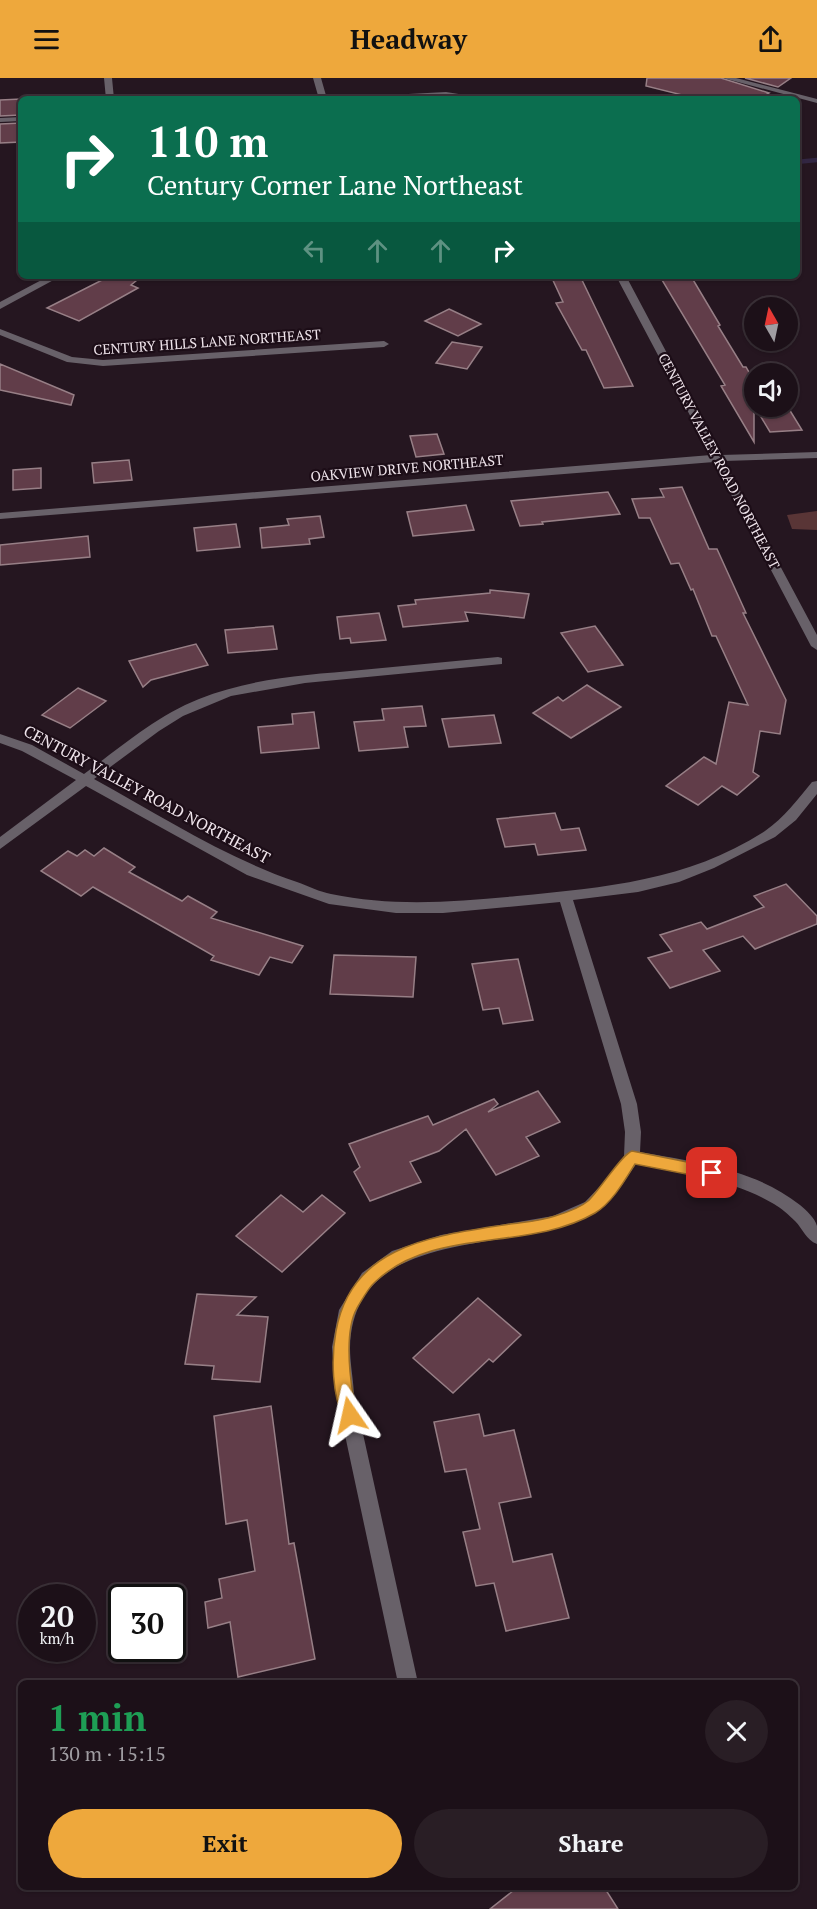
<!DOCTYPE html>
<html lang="en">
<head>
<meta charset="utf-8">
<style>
  :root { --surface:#1c1018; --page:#291e25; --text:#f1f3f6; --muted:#a09da2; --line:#3a3037; --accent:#eea83c }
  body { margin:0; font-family:"PT Serif",serif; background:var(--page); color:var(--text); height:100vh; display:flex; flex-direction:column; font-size:22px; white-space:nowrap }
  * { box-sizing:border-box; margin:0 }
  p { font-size:20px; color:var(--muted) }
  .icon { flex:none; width:33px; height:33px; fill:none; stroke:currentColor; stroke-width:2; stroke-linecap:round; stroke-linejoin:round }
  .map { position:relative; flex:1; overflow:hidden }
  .panel { position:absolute; left:18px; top:1602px; width:780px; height:210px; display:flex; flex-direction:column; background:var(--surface); border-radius:9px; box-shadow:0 2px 4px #0004,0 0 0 2px var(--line) }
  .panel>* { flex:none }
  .guide { position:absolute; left:18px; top:18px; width:782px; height:183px; border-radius:9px; box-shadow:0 2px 4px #0004,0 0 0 2px var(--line); background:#0b6e4f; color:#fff; overflow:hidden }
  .needle { width:39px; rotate:351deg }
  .tools { position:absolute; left:744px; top:219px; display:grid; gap:12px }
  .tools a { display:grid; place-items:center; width:54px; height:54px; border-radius:50%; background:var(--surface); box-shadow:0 2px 4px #0004,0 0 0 2px var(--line); font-size:30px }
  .speed { position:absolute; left:18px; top:1506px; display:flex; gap:12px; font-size:30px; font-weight:700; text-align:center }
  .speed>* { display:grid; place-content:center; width:78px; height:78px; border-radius:50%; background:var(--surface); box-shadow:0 2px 4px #0004,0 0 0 2px var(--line); line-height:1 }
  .speed small { font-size:15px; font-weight:400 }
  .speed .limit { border:3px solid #111; border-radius:9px; background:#fff; color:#111 }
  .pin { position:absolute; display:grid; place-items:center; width:51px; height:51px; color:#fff; margin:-26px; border-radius:12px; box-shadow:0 3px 9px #0006 }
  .me { position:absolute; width:66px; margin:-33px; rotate:349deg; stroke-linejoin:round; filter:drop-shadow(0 0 4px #0008) }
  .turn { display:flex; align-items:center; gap:21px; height:126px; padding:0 30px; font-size:27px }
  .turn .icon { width:78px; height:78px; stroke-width:2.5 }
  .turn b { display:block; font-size:42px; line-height:51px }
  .lanes { display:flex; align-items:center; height:57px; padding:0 30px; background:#0003; justify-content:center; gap:30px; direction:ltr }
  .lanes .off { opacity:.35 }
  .round { display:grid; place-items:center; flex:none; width:63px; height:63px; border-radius:32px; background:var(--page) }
  .head { display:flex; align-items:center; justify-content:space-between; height:102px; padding:0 30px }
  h1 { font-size:36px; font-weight:700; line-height:45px; color:#1e9e55 }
  .primary-button { display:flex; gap:12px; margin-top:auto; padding:12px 30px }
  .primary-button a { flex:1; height:69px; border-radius:36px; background:var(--accent); color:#111; font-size:24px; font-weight:700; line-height:69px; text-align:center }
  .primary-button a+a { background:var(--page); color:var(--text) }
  header { display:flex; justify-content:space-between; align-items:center; height:78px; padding:0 30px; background:var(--accent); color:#111; font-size:27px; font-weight:700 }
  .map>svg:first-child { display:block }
</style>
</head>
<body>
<header><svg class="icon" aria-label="menu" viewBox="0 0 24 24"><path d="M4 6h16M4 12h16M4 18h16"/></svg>Headway<svg class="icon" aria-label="share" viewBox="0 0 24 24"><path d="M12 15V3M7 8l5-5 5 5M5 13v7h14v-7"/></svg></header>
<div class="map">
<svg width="817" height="1831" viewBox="0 0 817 1831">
  <rect width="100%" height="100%" fill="#251620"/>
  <path fill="#593536" d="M817,433V452L792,451L787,437Z"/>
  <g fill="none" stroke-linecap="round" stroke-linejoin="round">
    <path stroke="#322642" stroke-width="4.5" d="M796,84L817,82"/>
  </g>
  <path fill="#613d49" stroke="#977f86" stroke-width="1.5" d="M647,0H721L769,15L759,21H711L701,18L698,21L646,8Z
    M745,0H791L778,9Z
    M21,21V37L0,38V22Z
    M21,45V64L0,65V46Z
    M110,198H142L131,207L138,210L79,243L47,230Z
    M551,198H580L633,308L604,310L586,272H582L556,225L563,224Z
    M692,200L720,247L718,248L743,289H746L754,303V364L721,308L725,307L662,202Z
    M449,231L481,246L458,258L425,243Z
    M452,264L482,269L467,291L436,285Z
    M0,286L74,317L71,327L0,312Z
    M789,331L802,352L770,354L758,334Z
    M437,356L444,376L416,379L410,358Z
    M129,382L132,402L94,405L92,385Z
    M41,390V410L13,412V392Z
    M682,409L709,471H717L746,535H743L786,622L780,656L760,653L753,694L759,698L737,717L722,708L698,727L666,708L704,679L716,686L729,624L748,627L716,558H712L693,511L691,512L679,485L671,486L650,440H639L632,421L664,419L660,411Z
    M608,414L620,436L542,444L543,446L520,448L511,423Z
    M466,427L474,452L413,458L407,434Z
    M320,438L324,459L309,461L310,466L262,470L260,450L289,447L287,441Z
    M236,446L240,469L197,473L194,450Z
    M88,458L90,479L0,487V467Z
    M490,512L529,516L524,540L465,534L468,543L403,549L398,528L416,526L415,522L490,515Z
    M379,535L386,562L351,565L350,560L340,561L337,539Z
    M273,548L277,571L228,575L225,552Z
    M595,548L623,587L588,594L561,555Z
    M196,566L208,587L151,602L143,609L129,583Z
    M587,607L621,629L571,660L533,635L558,619L563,623Z
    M78,610L106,623L70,650L42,637Z
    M422,628L426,648L404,649L408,669L359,673L354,644L384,642L382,631Z
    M314,634L319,670L261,675L258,649L293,646L292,636Z
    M494,637L501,665L449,669L442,641Z
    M555,735L561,752L579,750L586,772L538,777L535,766L505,769L497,741Z
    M104,770L135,789L129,794L182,823L188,818L217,834L211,840L303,868L292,885L270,879L259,897L211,882L214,878L93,809L81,818L41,793L68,773L77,778L85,772L94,778Z
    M786,806L817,838V846L755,871L743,858L703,872L720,893L670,910L648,880L672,873L660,857L701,844L707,851L764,829L754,818Z
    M334,877L416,879L413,919L330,916Z
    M518,881L533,942L503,946L499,930L483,932L472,886Z
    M538,1013L560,1044L526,1059L539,1078L496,1097L466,1051L439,1073L410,1084L421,1104L370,1123L354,1094L360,1089L349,1066L428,1038L433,1047L494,1021L498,1026L488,1034Z
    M281,1117L303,1134L322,1117L345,1135L282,1194L236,1158Z
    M197,1216L256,1219L237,1237L268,1239L260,1304L212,1301L214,1288L185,1286Z
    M478,1220L521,1257L493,1284L489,1281L453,1315L413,1280Z
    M271,1328L289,1466L294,1465L315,1581L238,1599L230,1544L208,1550L205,1524L222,1520L219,1501L255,1493L247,1442L226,1446L214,1338Z
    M479,1336L484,1358L514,1352L531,1419L499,1425L513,1484L552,1476L569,1540L506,1553L494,1505L476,1508L463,1454L480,1451L466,1391L445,1394L434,1344Z
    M518,1809H604L618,1831H490Z"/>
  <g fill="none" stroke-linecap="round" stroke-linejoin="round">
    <path fill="#686169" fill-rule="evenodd" d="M104,0H112L114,21H106Z
      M313,0H321L327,21H319Z
      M723,0H736L817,21V25Z
      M446,14L490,21L446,18L348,21L352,19Z
      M21,39V43L0,44V40Z
      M49,198H61L0,231V224Z
      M616,198H626L721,377L817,374V380L724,383L817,557V572L811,568L714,384L0,441V435L711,377Z
      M0,251L72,279L103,282L384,263L389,266L384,269L103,288L67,284L0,257Z
      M498,579L502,580V586L305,605L231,618L183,638L159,653L94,701C161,738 226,780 297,804C308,808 320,814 331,816C393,829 455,824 517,818C606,809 687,803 765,753C784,740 798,721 812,704L817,703V716L796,742L775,759L714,790L679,804L638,814L573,822L637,1026L641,1054L640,1074C695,1084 755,1091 800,1127C806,1132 815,1140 817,1148C817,1154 817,1161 817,1166C806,1162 803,1151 795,1143C789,1137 781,1130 774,1126C732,1101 683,1095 636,1086C625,1102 612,1125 595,1135C518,1179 353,1143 350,1270C350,1284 353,1300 354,1315L418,1605H398L336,1315L332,1269L339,1232L362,1195L392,1173L441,1157L553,1138L585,1124L607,1101L624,1078L625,1054L621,1026L560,824L443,835H396L329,826L247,797L86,708L0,771V759L76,702L22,673L0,665V656L32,667L84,696C121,669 156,638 199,621C251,600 306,597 361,592C407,588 452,583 498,579Z"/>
  </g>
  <path fill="#eea83c" stroke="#9b6d27" stroke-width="1.5" d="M632,1073L712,1089L717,1091L720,1095L717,1099L712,1101L635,1086C625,1102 612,1125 595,1135C528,1174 434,1148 375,1204C368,1210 362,1222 357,1230C345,1251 349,1293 353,1316C355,1325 359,1334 356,1342L350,1345L344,1342C332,1317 331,1280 336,1253C352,1165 436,1158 510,1146C524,1144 541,1143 555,1138C565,1135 580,1130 588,1123C599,1113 622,1076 632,1073Z"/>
  <g text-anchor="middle" stroke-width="4.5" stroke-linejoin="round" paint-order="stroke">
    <g font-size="14" fill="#efe4eb" stroke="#1c0d17">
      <text transform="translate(207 264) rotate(-4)" y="5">CENTURY HILLS LANE NORTHEAST</text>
      <text transform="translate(719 383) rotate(62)" y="5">CENTURY VALLEY ROAD NORTHEAST</text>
      <text transform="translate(407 390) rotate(-5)" y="5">OAKVIEW DRIVE NORTHEAST</text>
    </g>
    <g font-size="16" fill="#efe4eb" stroke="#1c0d17">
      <text transform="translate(147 716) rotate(28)" y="6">CENTURY VALLEY ROAD NORTHEAST</text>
    </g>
  </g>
</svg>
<div class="tools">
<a><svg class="needle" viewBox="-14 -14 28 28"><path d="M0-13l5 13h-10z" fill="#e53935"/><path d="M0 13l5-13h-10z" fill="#a09da2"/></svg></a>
<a><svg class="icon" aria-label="sound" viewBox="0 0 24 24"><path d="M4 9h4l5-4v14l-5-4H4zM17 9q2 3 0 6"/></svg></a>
</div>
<div class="speed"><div>20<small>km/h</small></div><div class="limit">30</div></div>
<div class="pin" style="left:712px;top:1095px;background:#d93025"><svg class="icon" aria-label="arrive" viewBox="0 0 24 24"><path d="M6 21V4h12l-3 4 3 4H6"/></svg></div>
<svg class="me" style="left:350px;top:1337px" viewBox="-20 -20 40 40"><path d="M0-17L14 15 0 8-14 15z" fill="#eea83c" stroke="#fff" stroke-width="4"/></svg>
<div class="guide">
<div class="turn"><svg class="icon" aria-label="right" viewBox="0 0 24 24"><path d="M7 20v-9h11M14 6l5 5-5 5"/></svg><div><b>110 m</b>Century Corner Lane Northeast</div></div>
<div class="lanes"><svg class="icon off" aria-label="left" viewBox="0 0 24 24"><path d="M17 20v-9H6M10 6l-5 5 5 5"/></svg><svg class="icon off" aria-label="ahead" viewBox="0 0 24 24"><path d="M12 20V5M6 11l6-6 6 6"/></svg><svg class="icon off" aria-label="ahead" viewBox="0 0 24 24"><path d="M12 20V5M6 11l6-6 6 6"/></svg><svg class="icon" aria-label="right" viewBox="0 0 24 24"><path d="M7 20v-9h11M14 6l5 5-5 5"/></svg></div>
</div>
<section class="panel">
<div class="head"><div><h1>1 min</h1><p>130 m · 15:15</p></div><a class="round"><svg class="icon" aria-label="close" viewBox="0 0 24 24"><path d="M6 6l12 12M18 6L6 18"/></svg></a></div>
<div class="primary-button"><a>Exit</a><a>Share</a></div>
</section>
</div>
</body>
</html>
